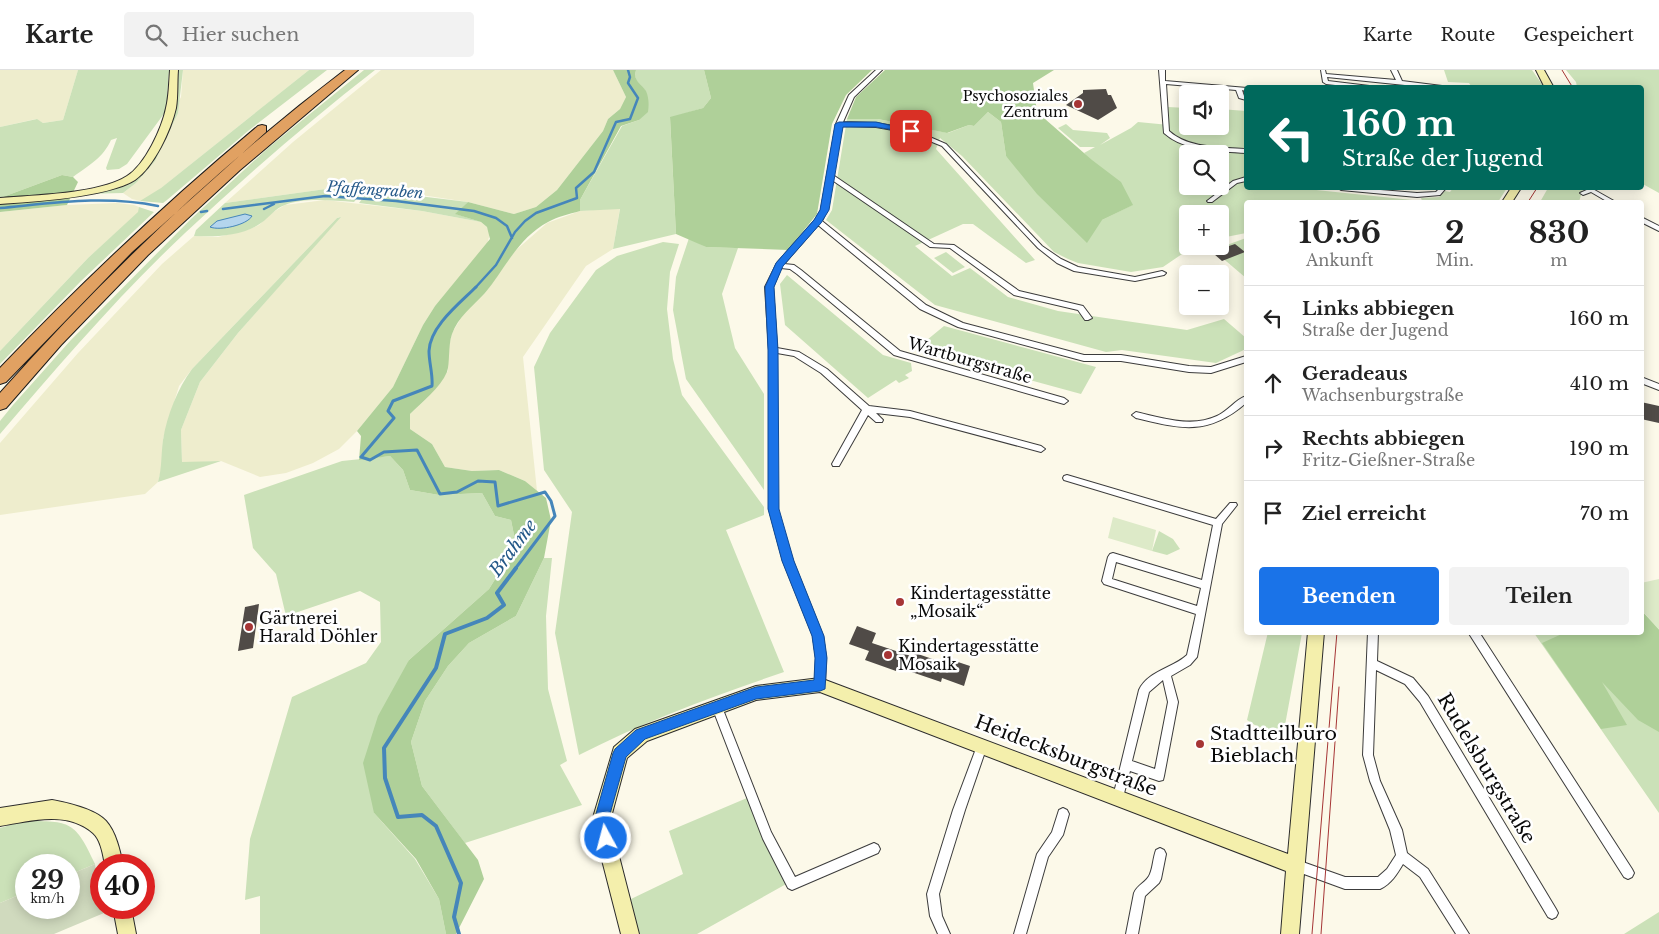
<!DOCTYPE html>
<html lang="de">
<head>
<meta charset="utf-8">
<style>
  :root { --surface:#fff; --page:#f2f2f2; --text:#222; --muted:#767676; --line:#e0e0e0; --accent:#1a73e8 }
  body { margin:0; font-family:"Libre Baskerville",serif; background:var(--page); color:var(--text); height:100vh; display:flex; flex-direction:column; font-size:19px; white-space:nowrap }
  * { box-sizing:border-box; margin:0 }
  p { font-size:16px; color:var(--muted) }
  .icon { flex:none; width:28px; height:28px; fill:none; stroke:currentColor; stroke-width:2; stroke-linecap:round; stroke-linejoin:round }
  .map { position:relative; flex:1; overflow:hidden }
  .details { position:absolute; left:1244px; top:130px; width:400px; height:435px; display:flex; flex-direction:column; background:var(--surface); border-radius:5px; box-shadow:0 2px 12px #0003 }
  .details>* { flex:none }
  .top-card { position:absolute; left:1244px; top:15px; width:400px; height:105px; border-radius:5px; box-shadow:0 2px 12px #0003; background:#00695c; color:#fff; overflow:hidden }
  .controls { position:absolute; left:1179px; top:15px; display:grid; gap:10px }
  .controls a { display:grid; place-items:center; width:50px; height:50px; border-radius:5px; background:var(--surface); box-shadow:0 2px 12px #0003; font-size:25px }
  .speed { position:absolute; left:15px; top:784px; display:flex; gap:10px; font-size:25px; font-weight:700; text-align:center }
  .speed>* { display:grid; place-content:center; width:65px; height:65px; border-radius:50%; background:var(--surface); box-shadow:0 2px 12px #0003; line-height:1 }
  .speed small { font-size:12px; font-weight:400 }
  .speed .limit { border:8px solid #d22; background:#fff; color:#111 }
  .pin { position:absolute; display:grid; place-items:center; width:42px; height:42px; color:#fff; margin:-21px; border-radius:10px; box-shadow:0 2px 8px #0006 }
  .me { position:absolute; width:55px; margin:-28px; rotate:353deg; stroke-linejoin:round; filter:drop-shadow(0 0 4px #0008) }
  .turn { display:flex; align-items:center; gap:18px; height:105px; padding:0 15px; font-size:22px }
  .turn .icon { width:65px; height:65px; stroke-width:2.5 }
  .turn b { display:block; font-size:35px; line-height:42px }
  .eta { display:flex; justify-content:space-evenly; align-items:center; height:85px; text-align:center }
  .eta b { font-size:30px; font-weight:800; line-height:35px }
  .primary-button { display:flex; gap:10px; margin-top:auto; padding:10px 15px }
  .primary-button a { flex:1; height:58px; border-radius:5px; background:var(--accent); color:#fff; font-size:20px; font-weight:800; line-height:58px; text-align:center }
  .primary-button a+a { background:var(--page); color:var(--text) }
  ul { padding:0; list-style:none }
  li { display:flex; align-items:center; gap:15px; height:65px; padding:0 15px; border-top:1px solid var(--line) }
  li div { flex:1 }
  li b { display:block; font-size:19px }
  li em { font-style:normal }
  header { display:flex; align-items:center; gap:30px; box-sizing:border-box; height:70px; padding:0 25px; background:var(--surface); border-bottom:1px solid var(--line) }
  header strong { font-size:24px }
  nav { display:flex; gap:28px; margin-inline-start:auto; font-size:18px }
  .search { width:350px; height:45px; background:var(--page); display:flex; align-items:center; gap:12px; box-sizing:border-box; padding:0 18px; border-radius:5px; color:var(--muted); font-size:19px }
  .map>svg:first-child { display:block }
</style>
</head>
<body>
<header>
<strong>Karte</strong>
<div class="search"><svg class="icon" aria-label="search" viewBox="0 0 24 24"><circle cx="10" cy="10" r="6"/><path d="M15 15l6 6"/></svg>Hier suchen</div>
<nav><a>Karte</a><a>Route</a><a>Gespeichert</a></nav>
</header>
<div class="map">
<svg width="1659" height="864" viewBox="0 0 1659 864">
  <rect width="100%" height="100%" fill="#fcf9e9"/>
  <path fill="#eeedcd" d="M0,0H78L63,50L43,53L36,49L0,57Z
    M183,0H309L150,127L140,131L132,129L123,123L136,113L181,27Z
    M381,0H613L626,27L620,39L608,49L603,61L557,120L536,137L514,144L468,132L428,126L333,118L225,133L293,72Z
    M325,130L422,141L481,152L487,157L490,163L487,175L435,236L423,255L393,317L357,361L339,379L313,393L286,403L260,407L221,391L182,393L181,360L200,312L238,263L340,147L337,148L192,299L179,316L163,369L162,397L158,412L145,424L0,445V373L78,283L162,194L194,166L218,167L250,159L259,155L270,144L285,135Z
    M117,133L134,135L139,137V142L88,188L0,281V142L67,135Z
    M620,138L613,179L586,196L523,287L537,421L525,411L499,400L472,401L445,397L432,374L410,359V344L427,328L448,301V282L452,263L464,243L485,223L515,181L547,153L580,141Z"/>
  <path fill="#cbe1b8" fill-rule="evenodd" d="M78,0H169L166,41L127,94L119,99L107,100L106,98L117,68L111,70C103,88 89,95 73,107L62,105L0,128V57L37,49L43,53L63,50Z
    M177,0H183L178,43L155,91L136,113L123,123L81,124L126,114L159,77Z
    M309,0H327L248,61L167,130L163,133L140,131L161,118Z
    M364,0H375C309,51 246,106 185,163C119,225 59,295 0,364V351L13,335L70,271L192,148L268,78Z
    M636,0H704L711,28L703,38L670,48L676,164L613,179L620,139L580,141V130L622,56L639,50L645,20C637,14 634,10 636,0Z
    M1444,0H1532L1544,17L1471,16L1469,13L1448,12Z
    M1566,0H1659V123L1641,113V18L1577,17L1576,12Z
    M1168,37L1187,38L1188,56H1220V39L1246,41V118H1297L1422,131L1421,128L1439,127L1445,121L1450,122L1453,118H1507L1498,132H1246V163L1226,167L1220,166V144H1188L1187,174L1181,176L1185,182L1163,197L1131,202L1078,193L1068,189L1054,182L962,86L940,68L936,79L1035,190L1026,193L973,154H963L915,176L952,206L970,198L1008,227L1058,241L1187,260L1224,249L1246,268V279L1216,293L1122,280L1106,282L935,235L826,150L832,140L847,49H878L948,63L969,55L974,56L988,42L1001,52L1006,86L1102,150L1132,135L1084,83L1095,77H1080L1058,58L1066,54L1073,60L1107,63L1110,68L1100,75L1131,58L1138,52L1169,55ZM1188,84H1220V116H1188Z
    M333,118L364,120L354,132C332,131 306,127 285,135C275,138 270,147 261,153C243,166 216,167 194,166L196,160L225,133Z
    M1548,118H1583L1579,132H1540Z
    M369,120L468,132L456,144L481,152L422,141L359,133Z
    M139,137L154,142L81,211L0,294V281L88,188L138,142Z
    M341,147L238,263L200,312L181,360L182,392L221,391L158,412C162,398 161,384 163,370C167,345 178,318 192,299L337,148Z
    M689,168L706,177L738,178L722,224L735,278L764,324V420L686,309L673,240L676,207Z
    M1246,168V208L1213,180Z
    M663,172L679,174L670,202L667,239L673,289L682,325L764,437V445L726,460L784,602C714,626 645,651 579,685L555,563L572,442L544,400L534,297L550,263L596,200L617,186Z
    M946,182L965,197L953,203L934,188Z
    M787,205L883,285L911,293L912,301L905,305L909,308L899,313L896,310L868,328L785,255L780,214Z
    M944,256L1096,297L1081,324L916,279Z
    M390,386L403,400L410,420L439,425L482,423L495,446L511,450L514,465L507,490L489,519L409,590L374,743L415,789L439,829L446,864H260V826L245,830L250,769L292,627L366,593L381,572L380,532L360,521L286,546L276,504L253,478L244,425L342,391Z
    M1159,461L1173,469L1180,479L1167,485L1152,481Z
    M544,488H552L546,546L548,619L567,691L560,695L582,735L465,773L422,716L411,672L425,631L448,596L469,573L516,546Z
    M1641,540L1659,559V743L1534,563L1641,562Z
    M1268,562L1302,563L1285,655L1272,666L1247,650Z
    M747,728L788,813L697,864H638L631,829L683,804L669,761Z
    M24,751C71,751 75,751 95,794L69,805V795H26V822L0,833V758Z
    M1659,842V864H1624Z"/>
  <path fill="#afd099" d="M613,0H636C633,12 641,13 646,21C649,28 649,35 648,42L639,50L621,56L580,130V141C569,144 557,147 548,152C518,168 505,199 485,223C473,236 458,247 452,264C448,275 450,294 447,302C440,318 422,332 410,344V359L432,374L445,397L472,401L499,400L525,411L546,428L551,450L544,488L516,546L469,573L448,596L425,631L411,672L422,716L478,790L484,809L456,864H446L439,829L416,789L374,743L363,693L378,646L409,590L489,519L507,490L514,465L511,450L495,446L482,423L439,425L410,420L403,400L390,386L359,390L361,366L357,361L393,317L423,255L435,236L490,169L487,157L481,152L455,144L468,132L514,144L536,137L557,120L603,61L608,49L620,39L626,27Z
    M704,0H872L846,25L832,54L817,144L788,180L706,177L676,164L670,47L703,38L711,28Z
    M885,0H1054L1033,13L1037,42L1092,90L1121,112L1133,135L1102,150L1087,173L1037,124L1006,86L1001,52L988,42L974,56L969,55L947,63L878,49H847L856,27Z
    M62,105L73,107L78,112L67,135L0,142V128Z
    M1641,540L1659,560V662L1638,650L1602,612L1627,655L1601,659L1542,573L1564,563L1641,562Z"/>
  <path fill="#d0dabe" d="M95,794L101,838L104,843L54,864H0V833L26,822V838H69V805Z"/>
  <path fill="#ddeac8" d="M1113,447L1156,460L1152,481L1108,468Z
    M1659,509V559L1641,540V513Z"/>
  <path fill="#b4d5ed" stroke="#4586ba" d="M245,144L252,146C247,155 220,161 210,157L217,151Z"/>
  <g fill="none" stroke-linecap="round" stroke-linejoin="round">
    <path stroke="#4586ba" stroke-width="2.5" d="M0,138C54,133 105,125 158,136
      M223,139L325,126L396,131L474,141L496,148L507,156L512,168
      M264,139L274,134
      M201,142L207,141
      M475,218L496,195L515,162L525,151L536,143L577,128L576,118L594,102L616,52L630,49L638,28L628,13L630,7L628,0"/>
    <path stroke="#4586ba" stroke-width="3" d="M476,217C460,233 430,256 429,281C429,293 433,304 432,316L393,331L388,341L394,348L361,387L370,390L384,382L417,380L440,424L457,422L478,411L495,412L498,436L545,422L551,431L555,446L515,499"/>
    <path stroke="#4586ba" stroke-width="4" d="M459,864L454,847L461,813L436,756L422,745L398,747L385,708L384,678L436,598L445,564L487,548L504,535L497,523L516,498"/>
  </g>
  <path fill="#504b47" d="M1106,19L1108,25H1111L1117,38L1098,50L1066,35L1083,23V20Z
    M1235,174L1245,182L1222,191L1214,184L1220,182L1217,180Z
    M1641,332L1659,336V353L1641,349Z
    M259,534L253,578L238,581L245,537Z
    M857,556L876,563L872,573L914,587L915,583L947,594L949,589L970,596L964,616L942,608L941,612L897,597L896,601L865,590L869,581L849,574Z"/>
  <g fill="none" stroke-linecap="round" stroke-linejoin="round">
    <g stroke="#3c3c3c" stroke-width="2">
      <path id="street" d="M876,0H882L854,27L843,52L876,53L911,59L946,74L1042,176L1061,189L1078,197L1135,207L1162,201L1166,203L1164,205L1135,211L1074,201L1057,193L1038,178L942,76L910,63L876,57L842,56L833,105L934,174L954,175L1019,221L1083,236L1092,248L1088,250H1085L1078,240L1014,225L950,178L930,177L832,110L827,140L822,151L926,235L963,253L1084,285H1121L1189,296L1211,297L1246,286V292L1211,303L1189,302L1121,291H1084L958,257L920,239L818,155L784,194L794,195L801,200L900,281L1064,328L1068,331L1064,334L894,285L797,204L790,199L781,198L773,217L777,278L799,282L827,299L869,336L910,341L1041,376L1045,379L1041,382L910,347L876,343L883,350L882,352H876L868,345L839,396H833L832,394L862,340L821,303L794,286L777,283V439L793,491L823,566L826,588L825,615L824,618L820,620L816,618L815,615L816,588L813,566L783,491L769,439V280L765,217L777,193L815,150L821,140L836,54L849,25Z
        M1159,0H1165V11L1247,18L1246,21L1242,20L1244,26H1246V30L1239,28L1236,20L1166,14L1169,61C1189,79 1221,77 1246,79V83C1219,81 1185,82 1164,63Z
        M1321,0H1325L1326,4L1396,10L1391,0H1397L1402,11L1458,18H1434L1327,7L1328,11L1386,18H1363L1326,14L1323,12Z
        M1246,107V111L1237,113L1212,132H1208L1207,131L1233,111Z
        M1338,118H1356L1417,123L1436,122L1440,118H1446L1440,125L1417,127L1341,120Z
        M1591,118L1614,131L1615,132H1608L1591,122L1583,125L1580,123Z
        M1641,147L1659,156V161L1641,152Z
        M1641,307L1659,314V320L1641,313Z
        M1246,326V333C1208,366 1181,359 1136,348L1132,345L1136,342C1162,348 1192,358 1217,346C1228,341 1235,330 1246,326Z
        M1067,405L1216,449L1230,433H1236L1237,435L1222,454L1197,587L1190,595L1171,606L1178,632L1164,706L1163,710L1159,711L1130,701L1123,727L1122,731L1118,732L1114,731L1113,727L1139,620C1148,601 1173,598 1187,585L1196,544L1104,514L1102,511L1108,487L1110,484L1113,483L1202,510L1213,455L1064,410L1063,408L1064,406ZM1116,492L1201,518L1197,536L1112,509ZM1163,610L1168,632L1155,699L1132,691L1149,622Z
        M1368,562H1378L1377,591L1413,608L1428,626L1556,839L1558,843L1556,847L1552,849L1548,847L1420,632L1405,614L1376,600L1373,685L1380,711L1402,760L1407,783L1428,799L1469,864H1456L1420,807L1403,794C1397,804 1391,814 1380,819H1345L1293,800L1291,796L1293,792L1297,790L1345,807H1378L1387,799L1396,785L1390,760L1370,711L1363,685Z
        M1468,562H1479L1632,799L1634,803L1632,807L1628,809L1624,807Z
        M717,632L721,634L722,637L771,762L795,807L874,773L878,775L880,779L878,783L792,820L788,818L763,769L712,637L713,634Z
        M982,671L986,672L987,676L965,740L939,824L942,846L950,864H938L930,846L927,824L953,740L977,676L978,672Z
        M1063,738L1067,740L1069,744L1063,765L1048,787L1026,864H1014L1037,784L1052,762L1059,740Z
        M1160,778L1164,780L1166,784L1161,809L1159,813L1145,826L1138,864H1126L1134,823C1137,815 1147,812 1150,804C1153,797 1153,788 1156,780Z"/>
    </g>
    <g stroke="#2b2b2b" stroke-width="2">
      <path id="secondary" d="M170,0H178C177,12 178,26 176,38C171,60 154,97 135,110C109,127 32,132 0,134V128C34,125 99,124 127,106C145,95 162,58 166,38C169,26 169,12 170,0Z
        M1536,0H1544L1554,18H1545Z
        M1511,118H1521L1512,132H1502Z
        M1308,562H1324L1299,864H1281L1286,801L820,622L756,630L647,671L627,688L610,751L639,864H621L592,751L614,677L635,659L756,616L820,608L1288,784Z
        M52,730C68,733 95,739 106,751C116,762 120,781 123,795H105C103,785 101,770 93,763C67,740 30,751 0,756V738Z
        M113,838H131L136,864H118Z"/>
    </g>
    <g stroke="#1a1a1a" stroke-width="2">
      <path id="highway" d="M345,0H358L240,100L148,185L61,275L6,338L0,340V323C104,206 220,95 345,0Z
        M262,55L266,56V62L132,182L6,312L0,314V298C81,213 167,132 258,56Z"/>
    </g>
    <use href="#street" fill="#fff" fill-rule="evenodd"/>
    <use href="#secondary" fill="#f4efac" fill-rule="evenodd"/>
    <use href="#highway" fill="#e1a162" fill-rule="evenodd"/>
    <path stroke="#a63535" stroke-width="1" d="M1562,0L1573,18
      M1528,132L1537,118
      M1312,864L1337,562
      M1321,864L1339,617"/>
  </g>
  <path fill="#1a73e8" stroke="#114b97" d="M839,52H876L915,61L911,63L876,57H843L829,140L821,153L783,196L774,217L778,280L779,439L794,491L824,566L827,588L825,619L820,621L756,629L645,669L626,687L608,751L613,768L611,773L606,775L601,773L594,751L613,683L615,679L636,660L756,617L814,610L815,588L812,566L782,491L768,439V280L765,217L776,193L814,150L820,140L835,54Z"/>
  <g fill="#a63535" stroke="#fff" stroke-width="2">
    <circle cx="1078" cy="34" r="5"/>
    <circle cx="900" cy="532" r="5"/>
    <circle cx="249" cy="557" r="5"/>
    <circle cx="888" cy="585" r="5"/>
    <circle cx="1200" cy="674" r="5"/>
  </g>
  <g text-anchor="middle" stroke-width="5" stroke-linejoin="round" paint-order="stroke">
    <g font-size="14" fill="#090909" stroke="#fff" text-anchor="end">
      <text x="1068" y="31">Psychosoziales<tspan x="1068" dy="16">Zentrum</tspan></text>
    </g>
    <g font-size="15" font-style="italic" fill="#255989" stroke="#fff">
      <text transform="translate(375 120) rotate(4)" y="5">Pfaffengraben</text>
    </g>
    <g font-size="16" fill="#090909" stroke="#fff">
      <text transform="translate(970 290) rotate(16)" y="6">Wartburgstraße</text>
    </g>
    <g font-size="16" fill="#090909" stroke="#fff" text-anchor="start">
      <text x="910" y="529">Kindertagesstätte<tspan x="910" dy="18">„Mosaik“</tspan></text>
      <text x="259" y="554">Gärtnerei<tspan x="259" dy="18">Harald Döhler</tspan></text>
      <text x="898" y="582">Kindertagesstätte<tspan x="898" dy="18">Mosaik</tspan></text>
    </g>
    <g font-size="18" font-style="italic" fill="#255989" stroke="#fff">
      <text transform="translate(513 478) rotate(-53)" y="6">Brahme</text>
    </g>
    <g font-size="19" fill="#090909" stroke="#fff" text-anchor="start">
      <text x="1210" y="670">Stadtteilbüro<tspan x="1210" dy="22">Bieblach</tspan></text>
    </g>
    <g font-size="19" fill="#090909" stroke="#fff">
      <text transform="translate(1066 685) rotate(21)" y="7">Heidecksburgstraße</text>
      <text transform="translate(1487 698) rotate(59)" y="7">Rudelsburgstraße</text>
    </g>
  </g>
</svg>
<div class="controls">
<a><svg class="icon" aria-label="sound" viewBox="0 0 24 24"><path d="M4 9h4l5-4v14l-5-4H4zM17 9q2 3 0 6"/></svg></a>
<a><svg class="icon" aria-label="search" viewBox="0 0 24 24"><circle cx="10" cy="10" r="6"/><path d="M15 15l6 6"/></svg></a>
<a>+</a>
<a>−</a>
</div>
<div class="speed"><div>29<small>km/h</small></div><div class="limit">40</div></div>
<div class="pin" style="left:911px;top:61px;background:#d93025"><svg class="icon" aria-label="arrive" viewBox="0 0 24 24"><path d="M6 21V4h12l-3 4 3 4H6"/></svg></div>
<svg class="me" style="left:606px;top:768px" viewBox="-20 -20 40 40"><circle r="17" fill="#1a73e8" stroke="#fff" stroke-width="3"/><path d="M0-11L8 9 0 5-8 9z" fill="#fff"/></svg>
<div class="top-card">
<div class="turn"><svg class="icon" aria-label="left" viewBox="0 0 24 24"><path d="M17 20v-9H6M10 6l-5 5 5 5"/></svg><div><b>160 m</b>Straße der Jugend</div></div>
</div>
<section class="details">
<div class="eta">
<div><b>10:56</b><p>Ankunft</p></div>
<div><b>2</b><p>Min.</p></div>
<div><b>830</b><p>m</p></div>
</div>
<ul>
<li><svg class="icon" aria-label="left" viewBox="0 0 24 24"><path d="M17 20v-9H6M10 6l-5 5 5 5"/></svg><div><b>Links abbiegen</b><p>Straße der Jugend</p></div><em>160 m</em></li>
<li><svg class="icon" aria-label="ahead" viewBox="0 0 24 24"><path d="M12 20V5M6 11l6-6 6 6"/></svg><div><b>Geradeaus</b><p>Wachsenburgstraße</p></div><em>410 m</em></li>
<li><svg class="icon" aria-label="right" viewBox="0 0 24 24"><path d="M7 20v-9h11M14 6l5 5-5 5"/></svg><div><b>Rechts abbiegen</b><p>Fritz-Gießner-Straße</p></div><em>190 m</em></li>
<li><svg class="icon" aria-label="arrive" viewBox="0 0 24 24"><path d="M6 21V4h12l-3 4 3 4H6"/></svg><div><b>Ziel erreicht</b></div><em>70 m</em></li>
</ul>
<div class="primary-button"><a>Beenden</a><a>Teilen</a></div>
</section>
</div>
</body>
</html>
